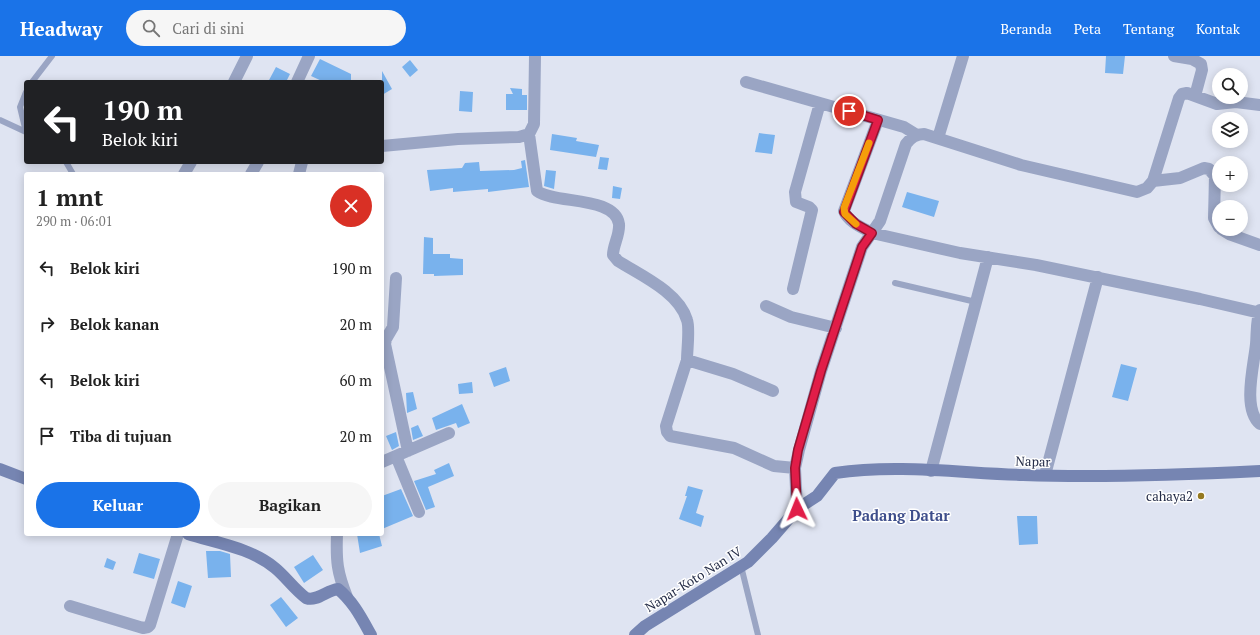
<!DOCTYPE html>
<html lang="id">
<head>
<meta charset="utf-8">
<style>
  :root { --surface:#fff; --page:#f6f6f6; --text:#222; --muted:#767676; --accent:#1a73e8 }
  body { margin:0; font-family:"PT Serif",serif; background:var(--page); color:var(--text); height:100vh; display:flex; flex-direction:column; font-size:15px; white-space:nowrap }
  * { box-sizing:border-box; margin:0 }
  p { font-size:13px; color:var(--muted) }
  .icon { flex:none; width:22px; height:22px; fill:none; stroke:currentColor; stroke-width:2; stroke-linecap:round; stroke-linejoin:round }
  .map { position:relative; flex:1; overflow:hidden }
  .details { position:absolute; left:24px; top:116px; width:360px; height:364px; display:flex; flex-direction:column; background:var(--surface); border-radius:4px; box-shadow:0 2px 10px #0003 }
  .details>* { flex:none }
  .guide { position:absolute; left:24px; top:24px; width:360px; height:84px; border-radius:4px; box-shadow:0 2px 10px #0003; background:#202124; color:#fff; overflow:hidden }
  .controls { position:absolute; left:1212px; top:12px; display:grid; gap:8px }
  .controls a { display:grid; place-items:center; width:36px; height:36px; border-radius:50%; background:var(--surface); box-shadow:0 2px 10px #0003; font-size:20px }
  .pin { position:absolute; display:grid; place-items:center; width:34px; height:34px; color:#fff; margin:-17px; border:2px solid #fff; border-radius:50%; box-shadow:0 1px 4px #0007 }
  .me { position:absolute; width:44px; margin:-22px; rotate:358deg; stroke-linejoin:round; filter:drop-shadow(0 0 3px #0008) }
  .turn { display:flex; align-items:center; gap:14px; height:84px; padding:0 12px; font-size:18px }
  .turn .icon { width:52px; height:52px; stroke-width:2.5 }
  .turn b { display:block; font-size:28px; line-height:34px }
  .round { display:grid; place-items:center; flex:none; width:42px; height:42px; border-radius:21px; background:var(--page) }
  .summary { display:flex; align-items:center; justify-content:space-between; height:68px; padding:0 12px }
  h1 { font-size:24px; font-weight:800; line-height:30px }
  .action { display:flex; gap:8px; margin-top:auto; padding:8px 12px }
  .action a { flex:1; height:46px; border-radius:24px; background:var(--accent); color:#fff; font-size:16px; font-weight:800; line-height:46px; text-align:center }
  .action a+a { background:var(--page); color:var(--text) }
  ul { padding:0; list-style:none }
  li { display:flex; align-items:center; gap:12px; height:56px; padding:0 12px }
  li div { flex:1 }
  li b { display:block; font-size:15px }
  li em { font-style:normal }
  header { display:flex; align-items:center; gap:24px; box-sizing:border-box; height:56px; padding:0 20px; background:var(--accent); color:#fff }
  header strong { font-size:19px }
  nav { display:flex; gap:22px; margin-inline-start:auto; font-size:14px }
  .search { width:280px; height:36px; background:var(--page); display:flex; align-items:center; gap:10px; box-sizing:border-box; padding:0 14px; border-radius:22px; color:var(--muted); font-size:15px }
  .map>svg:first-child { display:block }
</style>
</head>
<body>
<header>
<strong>Headway</strong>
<div class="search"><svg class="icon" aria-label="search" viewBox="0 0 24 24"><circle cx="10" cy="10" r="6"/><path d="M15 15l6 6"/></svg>Cari di sini</div>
<nav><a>Beranda</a><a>Peta</a><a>Tentang</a><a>Kontak</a></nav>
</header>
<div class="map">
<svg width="1260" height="579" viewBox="0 0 1260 579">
  <rect width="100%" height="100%" fill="#dfe4f2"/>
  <path fill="#79b2ed" d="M1106,0H1125L1123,18L1105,17Z
    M320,3L351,18V26H324L311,20Z
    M410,4L418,14L410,21L402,11Z
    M276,11L290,18L286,26H268Z
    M382,15L392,33L382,39Z
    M510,32L522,33V39H527V54H506V38H513Z
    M460,35L473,36L472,56L459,55Z
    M759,77L775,79L772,98L755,96Z
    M552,78L577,82L576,85L599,89L596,101L550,94Z
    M600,101L609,102L607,114L598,113Z
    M525,104L529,131L488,136V133L453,136V132L430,135L427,114L462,112L465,107L479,106L480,115L514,114L522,112L521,105Z
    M546,114L556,115L554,133L544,130Z
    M613,130L622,132L620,143L612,142Z
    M907,136L939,145L934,161L902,151Z
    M424,181L433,182V198H450V202L463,203V219L434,220V218H423Z
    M1121,308L1137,312L1128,345L1112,341Z
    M506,311L510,325L494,331L489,317Z
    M472,326L473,337L459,338L458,328Z
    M413,336L417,353L407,357L406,337Z
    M462,348L470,367L458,372L456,367L436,374L432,362Z
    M418,369L423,380L413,384L411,372Z
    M396,376L399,390L392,394L386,380Z
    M449,407L454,420L428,431L435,451L426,454L414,425L436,418L434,414Z
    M688,430L703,434L696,457L704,460L701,471L679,463L687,440H685Z
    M401,433L413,460L382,473V440Z
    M1017,460H1037L1038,488L1019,489Z
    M357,478H379L382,490L360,497Z
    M206,495H220L230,498L231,521L208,522Z
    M139,497L160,503L154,523L133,517Z
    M313,499L323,514L304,527L294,511Z
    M107,502L116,506L113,514L104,511Z
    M178,525L192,530L185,552L171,547Z
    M281,541L298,562L286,571L270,549Z"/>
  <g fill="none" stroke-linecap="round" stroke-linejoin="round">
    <path stroke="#9aa5c4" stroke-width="6" d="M32,26L52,0
      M26,36L20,51L26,76
      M0,64L26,76
      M66,106L73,118
      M895,227L976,246
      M741,510L758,579"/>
    <path stroke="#9aa5c4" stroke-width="12" d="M1174,0L1192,3L1201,8L1202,14L1195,40
      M234,26L247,0
      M297,26L309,0
      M746,26L904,71L917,79
      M878,64L844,155C848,166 863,172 872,177L960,197L1036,209L1200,243L1260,257
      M529,78L537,135C555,148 615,140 619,168C620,179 613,189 613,199L618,205C640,219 679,236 687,264C690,272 687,294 687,304L733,318L773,335
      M938,82L963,0
      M382,90L458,83L519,81L529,78L534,68L535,0
      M184,118L191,106
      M251,118L258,106
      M299,118L302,106
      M1153,125L1180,122L1204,112L1209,113L1215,120L1214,162L1219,171
      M1221,173L1229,178L1260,189
      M396,222L393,271L386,283L385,288L408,395
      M793,233L812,154L809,151L796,146L795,136L820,47
      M766,250L791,261L836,272
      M1260,254C1256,264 1257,277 1256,288C1254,309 1242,353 1260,368
      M687,304L666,370L667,376L670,380L734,392L774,410L795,412
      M396,400L419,456
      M382,406L449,377
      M931,415L988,201
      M1045,419L1098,221
      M797,453L795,412L799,394L821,315L862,191L880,165L906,88C911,81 916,78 924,78L1021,109L1137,136L1147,132L1153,125L1179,42L1182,38L1187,37L1217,48L1236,46L1260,49
      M337,478C336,505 337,516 347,541
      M70,550L143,572L148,571L150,569L178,478"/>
    <path stroke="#7685b2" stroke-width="12" d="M0,413L26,423
      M188,478C217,487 251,492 275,512C286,521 294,533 306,542C317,546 327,534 338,533C353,545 362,563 371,579
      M635,579L645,570L748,506L772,482L797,453L817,440L835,417C897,408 960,417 1023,419C1102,422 1181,419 1260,415"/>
  </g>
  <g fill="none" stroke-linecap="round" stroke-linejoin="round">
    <g stroke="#92132f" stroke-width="10">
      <path id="route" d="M797,453L795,412L798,394L821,315L862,191L872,177L856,168L844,156L878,64L849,55"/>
    </g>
    <use href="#route" stroke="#e11d48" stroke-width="7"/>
    <path stroke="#f59e0b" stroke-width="7" d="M856,168L845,158L844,152L869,87"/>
  </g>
  <circle fill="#957920" stroke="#fff" stroke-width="1.5" cx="1201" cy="440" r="4"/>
  <g text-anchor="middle" stroke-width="3" stroke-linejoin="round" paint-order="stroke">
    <g font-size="13" fill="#242c47" stroke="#fff">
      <text transform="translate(1033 405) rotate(2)" y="5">Napar</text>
      <text transform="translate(693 523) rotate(-32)" y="5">Napar-Koto Nan IV</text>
    </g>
    <g font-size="13" fill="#242c47" stroke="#fff" text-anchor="end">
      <text x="1193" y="445">cahaya2</text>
    </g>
    <g font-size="15" font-weight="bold" fill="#3e4e8b" stroke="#fff">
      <text x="901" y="465">Padang Datar</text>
    </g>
  </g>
</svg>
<div class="controls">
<a><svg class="icon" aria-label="search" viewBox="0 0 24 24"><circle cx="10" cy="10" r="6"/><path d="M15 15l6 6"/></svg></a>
<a><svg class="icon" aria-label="layers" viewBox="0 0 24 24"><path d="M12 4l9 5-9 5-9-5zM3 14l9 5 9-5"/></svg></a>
<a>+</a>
<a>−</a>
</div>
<div class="pin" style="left:849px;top:55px;background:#d93025"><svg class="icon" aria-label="arrive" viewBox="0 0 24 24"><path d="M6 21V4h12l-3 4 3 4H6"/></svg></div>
<svg class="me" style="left:797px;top:453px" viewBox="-20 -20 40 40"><path d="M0-17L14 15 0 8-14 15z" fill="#e11d48" stroke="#fff" stroke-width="4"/></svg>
<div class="guide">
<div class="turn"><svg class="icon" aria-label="left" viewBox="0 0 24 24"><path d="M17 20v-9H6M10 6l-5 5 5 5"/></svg><div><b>190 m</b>Belok kiri</div></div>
</div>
<section class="details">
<div class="summary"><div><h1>1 mnt</h1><p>290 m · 06:01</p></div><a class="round" style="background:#d93025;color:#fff"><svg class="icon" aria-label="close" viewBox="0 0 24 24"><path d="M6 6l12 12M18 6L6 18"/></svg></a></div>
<ul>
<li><svg class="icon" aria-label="left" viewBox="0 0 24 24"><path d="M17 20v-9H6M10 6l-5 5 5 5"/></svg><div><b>Belok kiri</b></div><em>190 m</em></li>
<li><svg class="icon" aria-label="right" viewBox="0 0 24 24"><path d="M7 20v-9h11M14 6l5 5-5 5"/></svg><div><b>Belok kanan</b></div><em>20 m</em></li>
<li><svg class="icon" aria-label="left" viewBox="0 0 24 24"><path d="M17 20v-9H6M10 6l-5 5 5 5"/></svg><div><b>Belok kiri</b></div><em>60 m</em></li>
<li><svg class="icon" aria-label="arrive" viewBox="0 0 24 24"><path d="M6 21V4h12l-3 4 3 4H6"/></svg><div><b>Tiba di tujuan</b></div><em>20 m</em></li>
</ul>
<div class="action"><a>Keluar</a><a>Bagikan</a></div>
</section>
</div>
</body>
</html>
